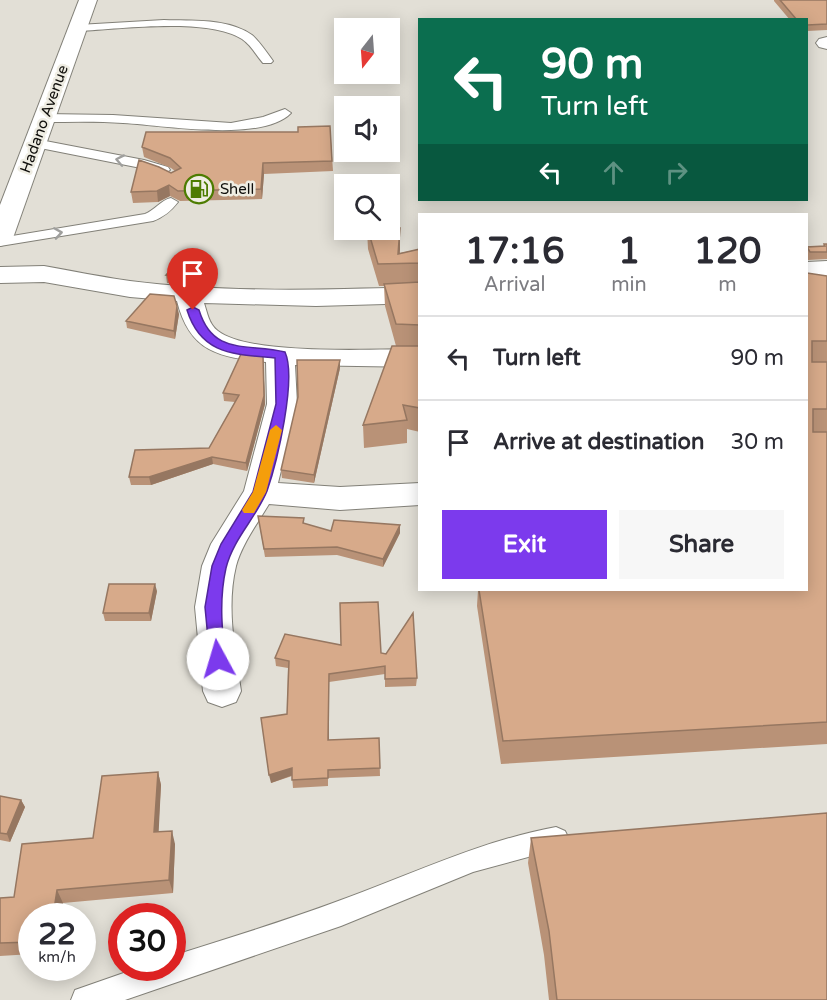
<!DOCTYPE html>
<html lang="en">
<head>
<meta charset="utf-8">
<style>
  :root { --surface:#fff; --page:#f7f7f7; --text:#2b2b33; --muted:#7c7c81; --line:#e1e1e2; --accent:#7c3aed }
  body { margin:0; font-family:"Varela Round",sans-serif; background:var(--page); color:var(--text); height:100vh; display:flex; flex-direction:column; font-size:22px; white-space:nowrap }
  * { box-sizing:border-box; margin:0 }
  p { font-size:20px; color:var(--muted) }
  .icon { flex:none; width:33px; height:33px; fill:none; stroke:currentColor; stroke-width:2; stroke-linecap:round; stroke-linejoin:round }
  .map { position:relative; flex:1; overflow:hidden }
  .panel { position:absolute; left:418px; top:213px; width:390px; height:378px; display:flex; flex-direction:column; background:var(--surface); border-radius:0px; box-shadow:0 3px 15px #0003 }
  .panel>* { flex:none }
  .guide { position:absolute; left:418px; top:18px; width:390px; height:183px; border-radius:0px; box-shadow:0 3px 15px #0003; background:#0b6e4f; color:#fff; overflow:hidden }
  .needle { width:39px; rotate:197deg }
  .tools { position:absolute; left:334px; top:18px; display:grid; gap:12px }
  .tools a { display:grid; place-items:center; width:66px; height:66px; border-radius:0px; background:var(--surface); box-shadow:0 3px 15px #0003; font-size:30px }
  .speed { position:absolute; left:18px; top:903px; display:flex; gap:12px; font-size:30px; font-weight:700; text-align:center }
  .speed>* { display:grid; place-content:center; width:78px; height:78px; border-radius:50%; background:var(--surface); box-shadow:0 3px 15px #0003; line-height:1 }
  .speed small { font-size:15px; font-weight:400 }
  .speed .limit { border:9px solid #d22; background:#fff; color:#111 }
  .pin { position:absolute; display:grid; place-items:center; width:51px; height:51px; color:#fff; margin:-62px -26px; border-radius:50% 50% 50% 0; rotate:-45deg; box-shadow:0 0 6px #0007 }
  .pin .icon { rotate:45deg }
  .me { position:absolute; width:66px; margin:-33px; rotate:354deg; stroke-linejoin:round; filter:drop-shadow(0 0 4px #0008) }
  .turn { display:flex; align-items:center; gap:21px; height:126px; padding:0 24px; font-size:27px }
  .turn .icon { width:78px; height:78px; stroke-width:2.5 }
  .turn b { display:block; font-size:42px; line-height:51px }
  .lanes { display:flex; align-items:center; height:57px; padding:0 24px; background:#0003; justify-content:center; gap:30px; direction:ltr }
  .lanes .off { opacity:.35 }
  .eta { display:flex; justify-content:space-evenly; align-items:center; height:102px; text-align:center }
  .eta b { font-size:36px; font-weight:700; line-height:42px }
  .primary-button { display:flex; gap:12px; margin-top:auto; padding:12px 24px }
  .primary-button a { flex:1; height:69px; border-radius:0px; background:var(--accent); color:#fff; font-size:24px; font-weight:700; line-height:69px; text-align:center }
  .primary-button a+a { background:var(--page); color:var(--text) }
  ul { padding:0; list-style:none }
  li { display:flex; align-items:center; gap:18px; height:84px; padding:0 24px; border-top:2px solid var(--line) }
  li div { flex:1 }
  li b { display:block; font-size:22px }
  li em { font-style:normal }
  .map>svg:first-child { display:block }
</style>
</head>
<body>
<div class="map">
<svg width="827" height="1000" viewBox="0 0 827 1000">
  <rect width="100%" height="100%" fill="#e2dfd6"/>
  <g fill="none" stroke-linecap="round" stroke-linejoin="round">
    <g stroke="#828078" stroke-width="2">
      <path id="service" d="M164,20C192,21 228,18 252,35C260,42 267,53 273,61L271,63H263C256,55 251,45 242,39C207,17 120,29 78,31L72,28L78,25Z
        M285,109L291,113C262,143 163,125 123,123C97,121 70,122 44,122L38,118L44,114L113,115L231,123L263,117Z
        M35,139L144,160L168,167L170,170L163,174L141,168L30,146L28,143Z
        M171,198L178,202C171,211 164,217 153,221L0,246V238L145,214C155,210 161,200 171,198Z
        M556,827L565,831L569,839L565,847L473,872L341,926L125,1000H71L75,990L138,968H172V956C229,938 285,921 341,900C413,874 480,841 556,827Z"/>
    </g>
    <g stroke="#828078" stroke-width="2">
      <path id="minor" d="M827,37V49L819,47L816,43L819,39Z
        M827,261V277L807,278V262Z
        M44,266C73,271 101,277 130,281C226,293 324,290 420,287V303L316,306L204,303C207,312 209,325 218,331C250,356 376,349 420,349V367L295,365L297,404L278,483L340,487L420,483V505L340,510L269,504C257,524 242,544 236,566C226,607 235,650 241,691L236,702L222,707L208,702L203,691L195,607L202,566L211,544L244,491L267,404L266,362C218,357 190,352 177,301L130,297L44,282L0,283V267Z"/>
    </g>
    <g stroke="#828078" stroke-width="2">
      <path id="primary" d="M79,0H97L13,238L9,243L0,246V205Z"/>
    </g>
    <use href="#service" fill="#fff" fill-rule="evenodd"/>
    <use href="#minor" fill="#fff" fill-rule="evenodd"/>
    <use href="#primary" fill="#fff" fill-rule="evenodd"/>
  </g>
  <path fill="#b99277" d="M774,0H827V30L807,31V20H790L774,1Z
    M330,126L333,171L264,174L262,199L180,201L170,196L158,202L133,203L131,192L175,171L171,168L144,157L142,147L298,132Z
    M367,230H390L400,253L420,249V432L407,429V443L364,448L363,425L396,346L385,306L384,286H379L368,249Z
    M824,244H827V259L808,260L807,257V246H823Z
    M186,262L183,284L167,283L166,275Z
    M807,273L827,276V744L501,764L477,606L478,590H474H807Z
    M179,314L175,339L127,328L126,321Z
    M263,356L265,404L247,471L213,464L151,485H131L129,477L209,448L235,402L224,401L223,393Z
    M340,368L314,483L282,478L281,470Z
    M258,516L305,524L331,531L400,533L383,567L337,555L265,557Z
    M157,591L151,621H105L103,613Z
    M381,653L417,678L416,686L385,687V674L329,682V740L379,738L380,776L328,778V786L293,788L292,776L271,783L287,714L288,668L276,666L275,658Z
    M158,772L161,785L158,832L175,844L173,893L63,903L61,916H32V954L0,956V898L14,897L93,838Z
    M0,796L21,800L25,807L10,842L0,840Z
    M531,838L827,1000H549L544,955L528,863Z"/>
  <path fill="#967761" d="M263,163L264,174L262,199L261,189Z
    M169,185L170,196L158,202L157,191Z
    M400,228V250L399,263L398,254Z
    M185,254L186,262L183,284L182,276Z
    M177,306L179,314L175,339L174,331Z
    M263,356L265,404L247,471L246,463Z
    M340,360V368L314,483V475Z
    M212,457L213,464L151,485L149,477Z
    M400,525V533L383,567V559Z
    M155,584L157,591L151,621L149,613Z
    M329,674V747L328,740Z
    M292,768L293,775L271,783L269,775Z
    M158,772L161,785L158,845L154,832Z
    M21,800L25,807L10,842L7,834Z
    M172,831L175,844L173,893L169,880Z
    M57,890L63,903L61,916H53Z"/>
  <path fill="#d7aa8a" stroke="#967761" stroke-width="1.5" d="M780,0H827V24L807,25V20H797Z
    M330,126L332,161L263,163L261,189L178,191L169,185L157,191L131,192L139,160L159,167L171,173L181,168L170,158L142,147L146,132H298V127Z
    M390,228H400L398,254L420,249V263L378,264L368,230H390Z
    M824,244H827V252H810L807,247L825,246Z
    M185,254L182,276L166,275Z
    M807,273L827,276V341H812V362H827V409H813V432H827V722L503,741L479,590H807Z
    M420,282V325L396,324L384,284Z
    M150,294L174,296L177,306L174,331L126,321Z
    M392,346H420V408L403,405L407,420L363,425Z
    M241,354L263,356L264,396L246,463L212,457L149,477H129L135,450L209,448L239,395L223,393Z
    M297,360H340L314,475L281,470L298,397Z
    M258,516L304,518L303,523L331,531L334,520L400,525L383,559L337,547L264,549Z
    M109,584H155L149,613H103Z
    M378,602L381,653L386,654L413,613L417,678L385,679V666L329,674L328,740L379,738L380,768L328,770V778L292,780V768L269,775L261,718L287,714L289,661L275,658L285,634L341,645L340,603Z
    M158,772L154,832L172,831L169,880L57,890L53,916H32V942L0,943V898L14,897L22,844L93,838L102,776Z
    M0,796L21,800L7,834L0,833Z
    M827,813V1000H557L549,931L531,838Z"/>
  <defs><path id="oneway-chevron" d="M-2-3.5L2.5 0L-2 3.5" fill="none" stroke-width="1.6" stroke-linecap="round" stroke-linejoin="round" transform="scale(1.5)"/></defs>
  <g stroke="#9f9f9d">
    <use href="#oneway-chevron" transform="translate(120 160) rotate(-169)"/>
    <use href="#oneway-chevron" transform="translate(58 233) rotate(-9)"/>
  </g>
  <path fill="#7c3aed" stroke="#51269a" stroke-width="1.5" d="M193,307L199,310C213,356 247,343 285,352C297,379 277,462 267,491C256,518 233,539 226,568C219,599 222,628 225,659L223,663L218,665L212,663L210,659L205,607L212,566L221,544L253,492L276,404L275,358C234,354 201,355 187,310Z"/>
  <path fill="#f59e0b" d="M276,425L282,430L266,492L254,513H244L242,510L253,492L270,430Z"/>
  <defs>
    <g id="fuel-ring" transform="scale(1.5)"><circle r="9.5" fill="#efede3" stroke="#4d7c01" stroke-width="1.5"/><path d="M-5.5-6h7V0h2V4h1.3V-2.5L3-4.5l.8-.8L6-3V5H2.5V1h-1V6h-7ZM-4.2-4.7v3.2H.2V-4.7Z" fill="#4d7c01"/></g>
  </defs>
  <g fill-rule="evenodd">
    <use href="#fuel-ring" x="199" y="189"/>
  </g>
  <g text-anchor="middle" stroke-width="5" stroke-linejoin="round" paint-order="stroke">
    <g font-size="15" fill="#0f0e0b" stroke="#efede3">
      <text transform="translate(44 119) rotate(-70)" y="5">Hadano Avenue</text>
    </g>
    <g font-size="15" fill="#0f0e0b" stroke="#efede3" text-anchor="start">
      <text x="220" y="194">Shell</text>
    </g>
  </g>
</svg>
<div class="tools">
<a><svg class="needle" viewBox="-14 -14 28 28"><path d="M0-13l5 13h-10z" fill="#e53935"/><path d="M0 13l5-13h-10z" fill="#7c7c81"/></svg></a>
<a><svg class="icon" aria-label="sound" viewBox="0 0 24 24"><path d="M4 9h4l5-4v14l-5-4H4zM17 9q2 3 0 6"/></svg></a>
<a><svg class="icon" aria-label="search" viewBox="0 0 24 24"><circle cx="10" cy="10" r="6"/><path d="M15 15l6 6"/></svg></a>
</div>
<div class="speed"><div>22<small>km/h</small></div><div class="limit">30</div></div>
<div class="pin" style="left:193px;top:310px;background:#d93025"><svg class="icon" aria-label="arrive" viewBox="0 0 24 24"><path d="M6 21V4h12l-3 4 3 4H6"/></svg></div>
<svg class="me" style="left:218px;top:659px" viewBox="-20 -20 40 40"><circle r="19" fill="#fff"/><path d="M0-13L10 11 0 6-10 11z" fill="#7c3aed"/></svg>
<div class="guide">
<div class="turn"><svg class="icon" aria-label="left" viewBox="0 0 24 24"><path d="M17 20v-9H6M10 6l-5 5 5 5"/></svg><div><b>90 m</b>Turn left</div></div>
<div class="lanes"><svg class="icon" aria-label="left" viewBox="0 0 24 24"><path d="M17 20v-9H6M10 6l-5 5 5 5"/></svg><svg class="icon off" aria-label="ahead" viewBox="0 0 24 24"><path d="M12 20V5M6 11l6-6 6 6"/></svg><svg class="icon off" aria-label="right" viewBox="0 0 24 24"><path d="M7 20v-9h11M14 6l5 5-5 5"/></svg></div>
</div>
<section class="panel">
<div class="eta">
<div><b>17:16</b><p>Arrival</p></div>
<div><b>1</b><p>min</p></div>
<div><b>120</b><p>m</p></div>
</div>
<ul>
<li><svg class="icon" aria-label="left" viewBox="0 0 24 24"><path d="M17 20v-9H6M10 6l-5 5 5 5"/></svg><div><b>Turn left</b></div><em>90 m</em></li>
<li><svg class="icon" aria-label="arrive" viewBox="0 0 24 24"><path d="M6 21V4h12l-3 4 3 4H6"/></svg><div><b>Arrive at destination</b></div><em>30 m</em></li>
</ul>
<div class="primary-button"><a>Exit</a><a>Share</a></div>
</section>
</div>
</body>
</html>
